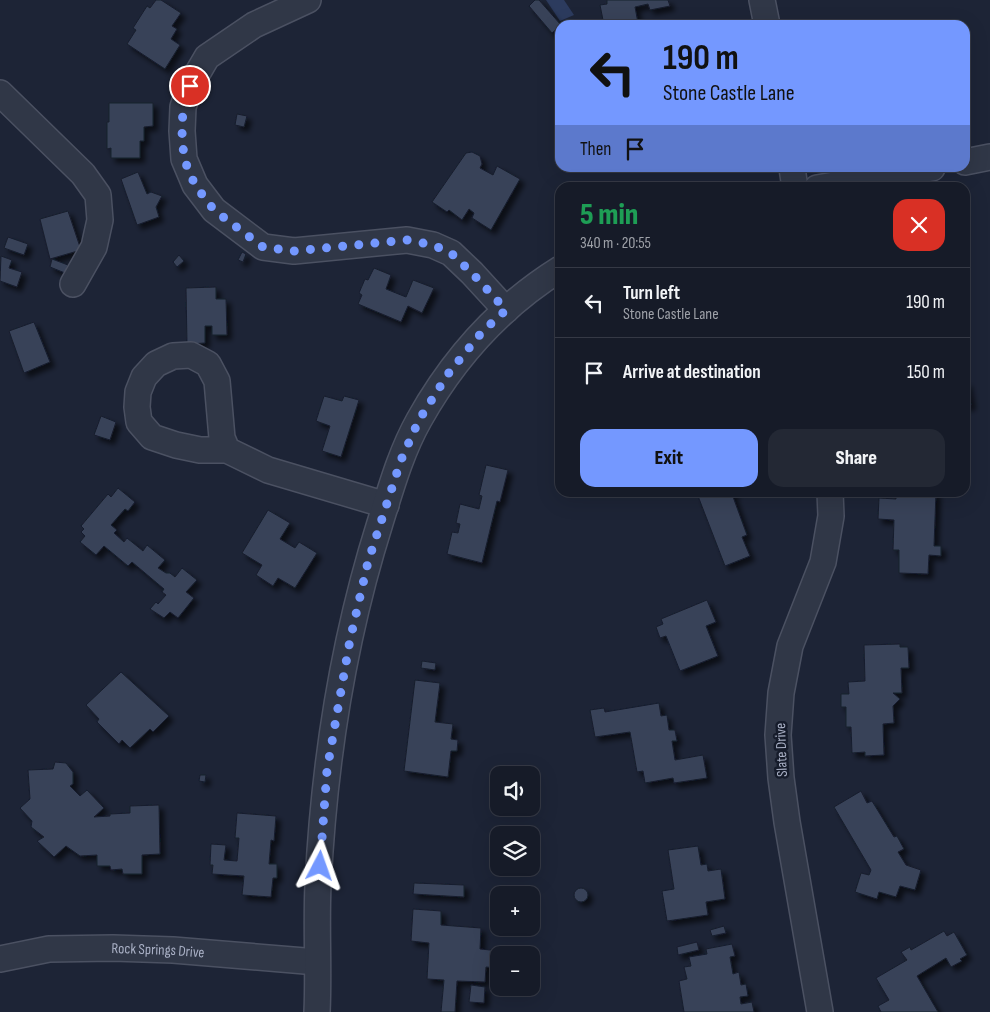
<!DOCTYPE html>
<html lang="en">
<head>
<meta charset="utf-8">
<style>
  :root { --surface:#161b28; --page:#232834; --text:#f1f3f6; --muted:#9ea1a8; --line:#353945; --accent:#7498ff }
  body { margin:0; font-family:"Sofia Sans Condensed",sans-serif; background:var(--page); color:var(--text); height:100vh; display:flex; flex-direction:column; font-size:19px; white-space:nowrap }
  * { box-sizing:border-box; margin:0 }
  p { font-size:16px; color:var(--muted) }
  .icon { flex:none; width:28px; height:28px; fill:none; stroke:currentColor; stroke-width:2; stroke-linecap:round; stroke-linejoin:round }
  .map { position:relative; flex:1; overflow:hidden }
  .sheet { position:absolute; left:555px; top:182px; width:415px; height:315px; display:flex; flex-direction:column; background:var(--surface); border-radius:15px; box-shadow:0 5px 20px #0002,0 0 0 1px var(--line) }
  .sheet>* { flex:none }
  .banner { position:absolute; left:555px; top:20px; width:415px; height:152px; border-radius:15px; box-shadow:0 5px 20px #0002,0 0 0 1px var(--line); background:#7498ff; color:#111; overflow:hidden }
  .fabs { position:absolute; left:490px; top:766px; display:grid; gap:10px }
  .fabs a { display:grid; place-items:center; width:50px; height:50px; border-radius:10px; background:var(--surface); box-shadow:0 5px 20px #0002,0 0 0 1px var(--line); font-size:25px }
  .pin { position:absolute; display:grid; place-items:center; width:42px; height:42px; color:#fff; margin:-21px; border:2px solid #fff; border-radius:50%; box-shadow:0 1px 5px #0007 }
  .me { position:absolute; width:55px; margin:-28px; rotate:4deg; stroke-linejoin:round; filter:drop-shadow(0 0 4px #0008) }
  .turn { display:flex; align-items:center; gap:18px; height:105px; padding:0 25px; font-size:22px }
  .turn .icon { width:65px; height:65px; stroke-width:2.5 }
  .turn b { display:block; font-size:35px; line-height:42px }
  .then { display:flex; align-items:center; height:48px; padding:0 25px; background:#0003; gap:10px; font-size:19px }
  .round { display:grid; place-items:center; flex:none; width:52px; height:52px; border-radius:15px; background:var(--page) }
  .headline { display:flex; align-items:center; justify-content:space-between; height:85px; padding:0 25px }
  h1 { font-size:30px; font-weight:800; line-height:38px; color:#1e9e55 }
  .button { display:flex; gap:10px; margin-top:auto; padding:10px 25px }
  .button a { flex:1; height:58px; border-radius:15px; background:var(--accent); color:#111; font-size:20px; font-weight:800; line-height:58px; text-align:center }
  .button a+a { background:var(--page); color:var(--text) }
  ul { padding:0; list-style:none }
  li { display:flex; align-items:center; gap:15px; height:70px; padding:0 25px; border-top:1px solid var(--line) }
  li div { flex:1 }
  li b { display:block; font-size:19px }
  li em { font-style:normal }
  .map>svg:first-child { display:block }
</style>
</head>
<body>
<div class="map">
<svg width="990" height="1012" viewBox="0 0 990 1012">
  <defs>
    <filter id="shadow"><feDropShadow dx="4.5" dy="4.5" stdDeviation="2.5" flood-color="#0009"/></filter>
  </defs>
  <rect width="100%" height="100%" fill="#1d2436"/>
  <path fill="#2c3b5e" d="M546,0H564L574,15L560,21Z"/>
  <path fill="#384258" stroke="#181e2d" filter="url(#shadow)" d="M156,0H161L181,13L172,26L177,29L171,39L180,45L165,69L127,44L136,30L133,28L147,6L150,8Z
    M535,0H539L561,25L552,33L529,6Z
    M607,0H668L670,6L650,10L648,4L635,7L638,23L629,25H604L600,5L607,4Z
    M109,103H153V126L144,127V141H140V158H111V148L107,149V122H109Z
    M237,114L247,116L244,127L235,125Z
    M472,152L480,156L482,164L480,168L493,175L497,166L520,179L491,230L472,218L474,213L469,209L462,220L449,210L447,212L432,202L466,153Z
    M138,172L147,194L151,192L162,196L156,207L159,217L137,225L121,179Z
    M68,211L81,250L50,259L40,219Z
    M8,237L28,244L24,255L4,248Z
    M242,252L246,254L243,262L238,260Z
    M179,255L184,261L177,267L173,262Z
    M1,256L12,260L9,268L22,272L17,287L0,281Z
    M52,259L68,265L65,273L50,267Z
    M374,268L391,275L386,289L406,297L413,280L434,288L422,313L408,306L401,322L358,304L362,295L359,293L365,279L368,280Z
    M216,287V299H226L227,335H212V326H205V343L187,344L186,288Z
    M34,322L50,362L24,373L9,331Z
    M965,382H967L971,405L965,407Z
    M324,396L342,401L344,396L359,400L341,457L322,451L330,426L316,421Z
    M101,416L116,422L110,440L94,435Z
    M486,465L508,470L500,502L497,501L482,563L447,554L452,532L458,533L460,524L456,523L460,504L479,509L482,496L479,495Z
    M118,488L135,502L128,511L125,509L111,525L117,530L114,533L124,542L127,538L143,551L147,545L165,560L158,568L166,573H170L175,577L182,568L197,580L186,592L194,598L178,618L170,612L164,618L150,609L156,602L158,604L166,595L162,592L164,589L132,562L128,566L104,546L96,555L80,542L85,536L81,532L84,529L81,526L108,494L111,497Z
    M704,492H736L732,494L747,535L742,537L750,556L725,566L698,496Z
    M896,492H936L934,546H941V556L929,555L928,574L899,573V550H893L894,520L878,519L879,498L896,499Z
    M268,510L290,523L280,539L295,548L299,542L317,553L295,588L278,578L273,586L256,575L262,565L242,553Z
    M707,600L716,622L706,626L718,656L680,671L666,636L660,638L656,627L663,624L661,619Z
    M900,644V647H908L909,668H901L902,693H893L900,699L893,706L894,723L883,724L884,755L865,756V752L852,753L851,727H846V707H841V694H849L848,682L865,681L864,645Z
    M422,661L436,663L435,670L421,668Z
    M121,672L169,716L153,732L150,729L130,748L122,740L119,744L97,722L99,719L86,705Z
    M415,680L440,683L435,722L453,724L451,739L458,740L457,751H451L448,777L404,771Z
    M659,703L661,716L667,715L669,730H675L677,741H672L675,760L703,755L707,778L674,783L673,778L645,783L643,771L637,772L630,732L595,737L590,710L604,708L605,712Z
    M55,762L66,763L73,772V784L70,786L80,796L87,790L104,808L94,817L110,816V814L130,813V806L159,805L160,854L142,855V874H123L122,869L111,870L110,866H97V855L80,856L66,846L54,857L37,841L44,837L31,827L32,821L20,808L30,799L28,770L53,769Z
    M200,775H206L205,782L199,781Z
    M861,791L867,803L872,801L894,837L897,836L904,849L898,852L906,865L921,870L915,890L900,886L896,897L879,892L877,899L855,892L861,873L869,875L871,870L834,807Z
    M237,813L276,816L274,841L271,840L269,864H277V878H273L271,897L242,895L244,876L212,874L213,865H210L211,844L226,845L224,860L237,861L239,838H235Z
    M698,846L701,865L707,864L708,871L721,869L725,899L706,902L708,915L667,921L662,891L674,889L668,850Z
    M414,883L464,885V897L413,894Z
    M574 895a7 7 0 1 1 14 0a7 7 0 1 1-14 0Z
    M413,909L441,911V925L481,928L480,949L501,951V946L520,947V955H499V968L486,967L485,982L457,981L455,1012H441L444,980L427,979L429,943L411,941Z
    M724,926L726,933L712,936L710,930Z
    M944,931L947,936L954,932L967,955L960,959L962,961L951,967L946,958L917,976L938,1012H881L878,1006L889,1000L876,978L907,960L901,952L910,947L911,950Z
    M697,942L699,950L678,955L677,947Z
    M732,944L735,956L730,957L733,974L739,972L741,985L746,984L748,996L740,997L741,1004L752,1002L754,1012H684L679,981L687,979L684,967L691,966L689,957L707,954L706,949Z
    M471,985L485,987L484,1003L469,1002Z"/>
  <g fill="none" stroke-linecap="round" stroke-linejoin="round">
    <g stroke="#4b5162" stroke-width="28">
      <g id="minor">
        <path d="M308,0L254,25L207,57L190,86L183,107L182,131L184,159L195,185L214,210L263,247L294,251L407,240L433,245L451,253L472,273L506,310"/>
        <path d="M762,0L767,25"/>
        <path d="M0,93L83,174L98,195L100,220L94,247L73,284"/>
        <path d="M965,162L990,157"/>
        <path d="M792,168L795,188"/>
        <path d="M817,188L932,168"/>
        <path d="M227,450L222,438L217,381L208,364L191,355L173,356L156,364L144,377L138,392L137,407L139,422L152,437L176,445L200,450H227L268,470L386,505"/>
        <path id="s1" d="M0,959L49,949L113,948L173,950L317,962"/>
        <path d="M317,1012C319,970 316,927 318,885C324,763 343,640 380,523C391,488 401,452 419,420C453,359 501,306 560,269"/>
        <path d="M820,1012L787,822L781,778L778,735L781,693L790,646L823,562L831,516L830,492"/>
      </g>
    </g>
    <use href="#minor" stroke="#303747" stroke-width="25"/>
  </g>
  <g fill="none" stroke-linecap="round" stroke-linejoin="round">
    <path stroke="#7498ff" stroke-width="9" stroke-dasharray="0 16.2" d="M190,86L183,107L182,132L184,159L195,185L214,210L263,247L294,251L407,240L433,245L451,253L472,273L506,310L482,332L448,374L419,420L401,460L368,562L350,640L327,770L320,866"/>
  </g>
  <g text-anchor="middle" stroke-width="5" stroke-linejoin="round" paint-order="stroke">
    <g font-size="15" fill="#a9b0c5" stroke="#161c2b">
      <text transform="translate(781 750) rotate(-92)" y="5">Slate Drive</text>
      <text dy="5" stroke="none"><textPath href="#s1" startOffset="159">Rock Springs Drive</textPath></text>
    </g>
  </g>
</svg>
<div class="fabs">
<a><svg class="icon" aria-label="sound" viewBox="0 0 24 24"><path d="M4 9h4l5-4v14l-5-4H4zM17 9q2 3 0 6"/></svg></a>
<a><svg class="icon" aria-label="layers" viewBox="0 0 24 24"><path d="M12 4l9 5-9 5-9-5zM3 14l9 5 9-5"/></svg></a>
<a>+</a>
<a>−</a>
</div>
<div class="pin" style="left:190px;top:86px;background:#d93025"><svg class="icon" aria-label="arrive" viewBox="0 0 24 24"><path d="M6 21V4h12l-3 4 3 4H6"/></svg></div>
<svg class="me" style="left:320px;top:866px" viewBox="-20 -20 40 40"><path d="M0-17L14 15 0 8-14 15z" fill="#7498ff" stroke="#fff" stroke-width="4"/></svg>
<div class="banner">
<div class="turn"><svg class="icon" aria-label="left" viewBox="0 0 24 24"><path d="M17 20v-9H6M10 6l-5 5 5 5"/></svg><div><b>190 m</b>Stone Castle Lane</div></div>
<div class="then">Then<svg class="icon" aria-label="arrive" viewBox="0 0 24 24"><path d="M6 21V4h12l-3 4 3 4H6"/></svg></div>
</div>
<section class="sheet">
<div class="headline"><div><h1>5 min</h1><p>340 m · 20:55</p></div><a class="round" style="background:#d93025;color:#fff"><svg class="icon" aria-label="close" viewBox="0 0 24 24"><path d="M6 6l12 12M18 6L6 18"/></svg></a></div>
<ul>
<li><svg class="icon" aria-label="left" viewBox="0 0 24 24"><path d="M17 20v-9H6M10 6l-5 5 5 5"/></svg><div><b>Turn left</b><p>Stone Castle Lane</p></div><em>190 m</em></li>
<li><svg class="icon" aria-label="arrive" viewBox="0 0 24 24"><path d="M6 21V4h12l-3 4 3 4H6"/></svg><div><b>Arrive at destination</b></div><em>150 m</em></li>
</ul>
<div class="button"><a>Exit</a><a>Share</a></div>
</section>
</div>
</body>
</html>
